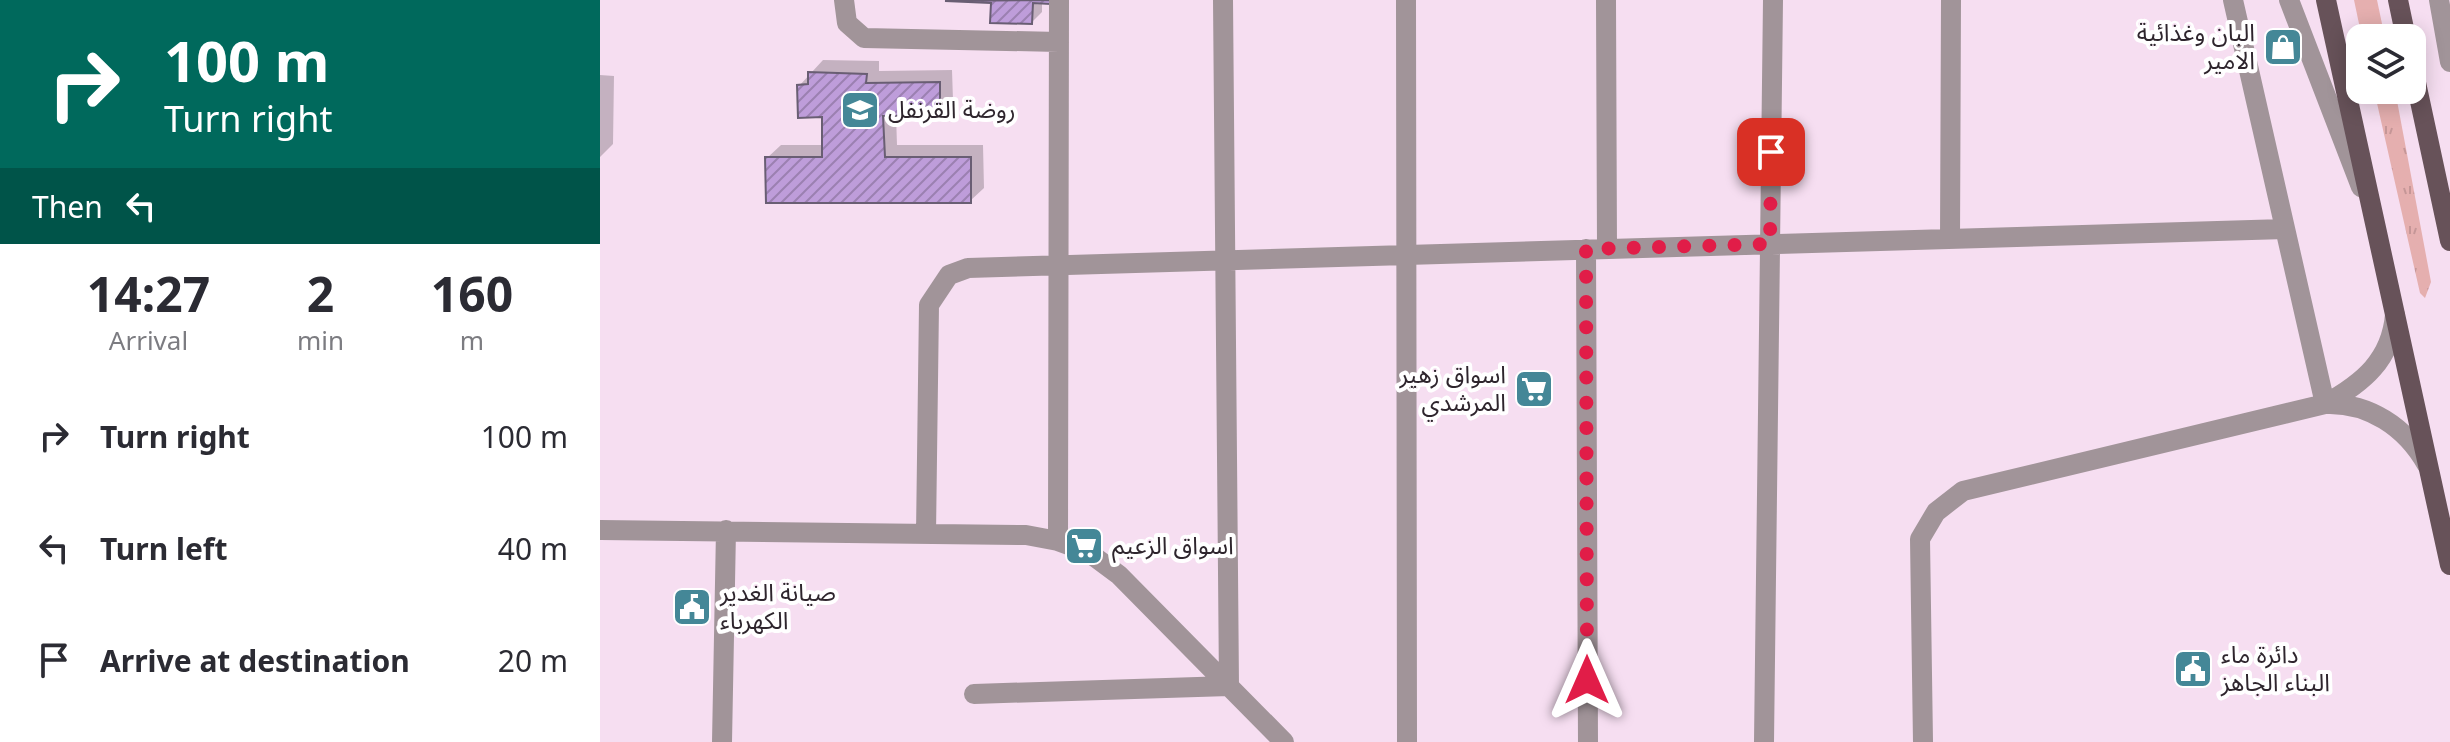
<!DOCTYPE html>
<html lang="en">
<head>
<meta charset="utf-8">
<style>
  :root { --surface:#fff; --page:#f2f2f3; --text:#2b2b33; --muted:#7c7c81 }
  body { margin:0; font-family:"Noto Sans","Noto Sans Arabic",sans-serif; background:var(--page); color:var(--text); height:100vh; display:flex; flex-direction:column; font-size:30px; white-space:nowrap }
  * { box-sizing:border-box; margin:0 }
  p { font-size:26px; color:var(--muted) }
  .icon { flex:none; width:44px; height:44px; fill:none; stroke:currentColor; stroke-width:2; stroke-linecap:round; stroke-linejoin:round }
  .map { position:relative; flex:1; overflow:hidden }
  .sheet { display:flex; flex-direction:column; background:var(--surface); width:600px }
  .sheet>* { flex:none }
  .hud { background:#00695c; color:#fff; overflow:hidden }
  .controls { position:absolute; left:1746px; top:24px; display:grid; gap:16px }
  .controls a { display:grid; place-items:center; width:80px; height:80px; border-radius:16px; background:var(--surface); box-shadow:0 4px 20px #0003; font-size:40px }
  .pin { position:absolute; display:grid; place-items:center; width:68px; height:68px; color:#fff; margin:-34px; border-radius:16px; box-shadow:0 4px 12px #0006 }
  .me { position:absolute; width:88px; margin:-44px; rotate:0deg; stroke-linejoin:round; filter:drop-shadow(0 0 6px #0008) }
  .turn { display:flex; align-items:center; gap:28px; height:168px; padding:0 32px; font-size:36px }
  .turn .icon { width:104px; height:104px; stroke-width:2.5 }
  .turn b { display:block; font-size:56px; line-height:68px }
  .then { display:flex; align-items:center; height:76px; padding:0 32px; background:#0003; gap:16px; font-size:30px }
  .eta { display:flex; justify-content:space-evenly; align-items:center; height:136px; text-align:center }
  .eta b { font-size:48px; font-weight:700; line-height:56px }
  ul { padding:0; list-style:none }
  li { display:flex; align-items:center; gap:24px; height:112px; padding:0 32px }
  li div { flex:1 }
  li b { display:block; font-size:30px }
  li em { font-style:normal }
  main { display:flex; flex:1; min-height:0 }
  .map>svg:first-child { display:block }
</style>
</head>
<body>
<main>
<section class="sheet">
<div class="hud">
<div class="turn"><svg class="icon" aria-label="right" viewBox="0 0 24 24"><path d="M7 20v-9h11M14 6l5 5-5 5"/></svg><div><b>100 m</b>Turn right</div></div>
<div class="then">Then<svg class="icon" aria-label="left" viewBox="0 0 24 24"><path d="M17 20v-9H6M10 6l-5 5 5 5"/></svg></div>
</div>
<div class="eta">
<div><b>14:27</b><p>Arrival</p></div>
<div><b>2</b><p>min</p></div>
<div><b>160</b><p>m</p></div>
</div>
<ul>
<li><svg class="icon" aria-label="right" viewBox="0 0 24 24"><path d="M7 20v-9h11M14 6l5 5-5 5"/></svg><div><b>Turn right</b></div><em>100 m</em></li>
<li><svg class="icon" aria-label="left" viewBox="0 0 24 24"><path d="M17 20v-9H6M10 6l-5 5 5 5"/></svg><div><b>Turn left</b></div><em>40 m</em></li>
<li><svg class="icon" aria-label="arrive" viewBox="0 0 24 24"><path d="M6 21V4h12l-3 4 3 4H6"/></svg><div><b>Arrive at destination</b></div><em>20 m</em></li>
</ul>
</section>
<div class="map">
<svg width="1850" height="742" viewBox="0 0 1850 742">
  <defs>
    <pattern id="grass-tufts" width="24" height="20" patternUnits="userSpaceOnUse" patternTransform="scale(2)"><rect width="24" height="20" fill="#e5afaf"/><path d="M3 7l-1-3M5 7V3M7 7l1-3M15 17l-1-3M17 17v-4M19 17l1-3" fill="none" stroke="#c59697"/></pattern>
    <pattern id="building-hatch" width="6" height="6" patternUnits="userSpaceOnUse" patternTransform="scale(2)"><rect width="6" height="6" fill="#be9dda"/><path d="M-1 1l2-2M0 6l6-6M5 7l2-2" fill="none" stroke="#9b80b1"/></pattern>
  </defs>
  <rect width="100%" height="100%" fill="#f6def1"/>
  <path fill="url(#grass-tufts)" d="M1754,0H1777L1785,38H1762Z
    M1774,90H1795L1831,282L1825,298L1820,293Z"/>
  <path fill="#0003" d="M375,0H451L442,2V12L432,22L393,1Z
    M223,60L279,61V71L352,70L353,100L340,113L296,114L297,145H383L384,188L370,201L167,158L181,145H224L223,115L199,86Z
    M0,75L14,76L13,144L0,157Z"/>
  <path fill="url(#building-hatch)" stroke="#695e73" stroke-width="2" d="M450,0V4L433,3L432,24L390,23L391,3L345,1Z
    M208,72L267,74L266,83L340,82V115L283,116L285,157H371V203H166L165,157H222V117L198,118L197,85L208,84Z"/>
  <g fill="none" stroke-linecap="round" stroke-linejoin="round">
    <path stroke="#a19499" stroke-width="20" d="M244,0L247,23L264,38L459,42
      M806,0L807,742
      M1006,0L1007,248
      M1633,0L1725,404
      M1350,239L1351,0
      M986,249L988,742
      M1725,404C1763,383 1791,360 1795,315
      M0,530L426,535L458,541L488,552L519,575L684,742
      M326,534L329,305L349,275L368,268L1685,229
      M458,541L459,0
      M374,694L629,686L623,0
      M122,742L126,530
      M1164,742L1173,0
      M1323,742L1320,539L1336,512L1363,491L1725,404C1768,402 1806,427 1827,465"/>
    <path stroke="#a19499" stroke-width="20" d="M1689,0L1761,187
      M1839,0L1850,62"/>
    <path stroke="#675259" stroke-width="20" d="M1726,0L1850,565
      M1798,0L1806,38
      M1812,64L1850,241"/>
  </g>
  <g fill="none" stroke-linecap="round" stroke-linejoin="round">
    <path stroke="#e11d48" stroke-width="14" stroke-dasharray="0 25.2" d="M987,680L986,249L1170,244L1171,152"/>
  </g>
  <defs>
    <g id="shop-square" transform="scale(2)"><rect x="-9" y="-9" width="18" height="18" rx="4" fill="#448797" stroke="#fff"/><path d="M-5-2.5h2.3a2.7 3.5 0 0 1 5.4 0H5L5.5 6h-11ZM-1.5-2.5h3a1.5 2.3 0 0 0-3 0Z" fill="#fff"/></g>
    <g id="school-square" transform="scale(2)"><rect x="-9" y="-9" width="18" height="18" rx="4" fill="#448797" stroke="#fff"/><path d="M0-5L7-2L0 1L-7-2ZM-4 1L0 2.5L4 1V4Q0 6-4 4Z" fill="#fff"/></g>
    <g id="supermarket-square" transform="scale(2)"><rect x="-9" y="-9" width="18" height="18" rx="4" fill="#448797" stroke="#fff"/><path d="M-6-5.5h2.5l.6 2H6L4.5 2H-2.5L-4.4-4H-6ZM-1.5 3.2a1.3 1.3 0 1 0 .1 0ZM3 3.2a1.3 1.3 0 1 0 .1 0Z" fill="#fff"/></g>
    <g id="civic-square" transform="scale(2)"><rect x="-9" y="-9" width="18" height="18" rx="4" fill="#448797" stroke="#fff"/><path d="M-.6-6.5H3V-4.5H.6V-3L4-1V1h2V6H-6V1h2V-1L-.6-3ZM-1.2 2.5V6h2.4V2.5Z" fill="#fff"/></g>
  </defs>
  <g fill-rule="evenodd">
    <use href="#shop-square" x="1683" y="47"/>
    <use href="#school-square" x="260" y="110"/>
    <use href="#supermarket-square" x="934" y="389"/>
    <use href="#supermarket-square" x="484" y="546"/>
    <use href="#civic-square" x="92" y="607"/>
    <use href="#civic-square" x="1593" y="669"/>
  </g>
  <g text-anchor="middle" stroke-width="8" stroke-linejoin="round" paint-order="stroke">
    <g font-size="24" fill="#2e252d" stroke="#fff" text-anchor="start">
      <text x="1655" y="41" text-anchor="end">البان وغذائية<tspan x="1655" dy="28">الامير</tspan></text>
      <text x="288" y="118">روضة القرنفل</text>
      <text x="906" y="383" text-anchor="end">اسواق زهير<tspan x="906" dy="28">المرشدي</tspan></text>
      <text x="512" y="554">اسواق الزعيم</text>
      <text x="120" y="601">صيانة الغدير<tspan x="120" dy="28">الكهرباء</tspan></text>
      <text x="1621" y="663">دائرة ماء<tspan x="1621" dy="28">البناء الجاهز</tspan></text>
    </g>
  </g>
</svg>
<div class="controls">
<a><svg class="icon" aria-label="layers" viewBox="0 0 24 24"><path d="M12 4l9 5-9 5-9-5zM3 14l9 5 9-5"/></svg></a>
</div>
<div class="pin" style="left:1171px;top:152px;background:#d93025"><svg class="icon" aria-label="arrive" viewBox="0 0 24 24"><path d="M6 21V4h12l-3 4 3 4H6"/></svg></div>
<svg class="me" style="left:987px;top:680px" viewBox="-20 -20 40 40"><path d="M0-17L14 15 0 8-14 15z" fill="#e11d48" stroke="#fff" stroke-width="4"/></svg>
</div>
</main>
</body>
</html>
